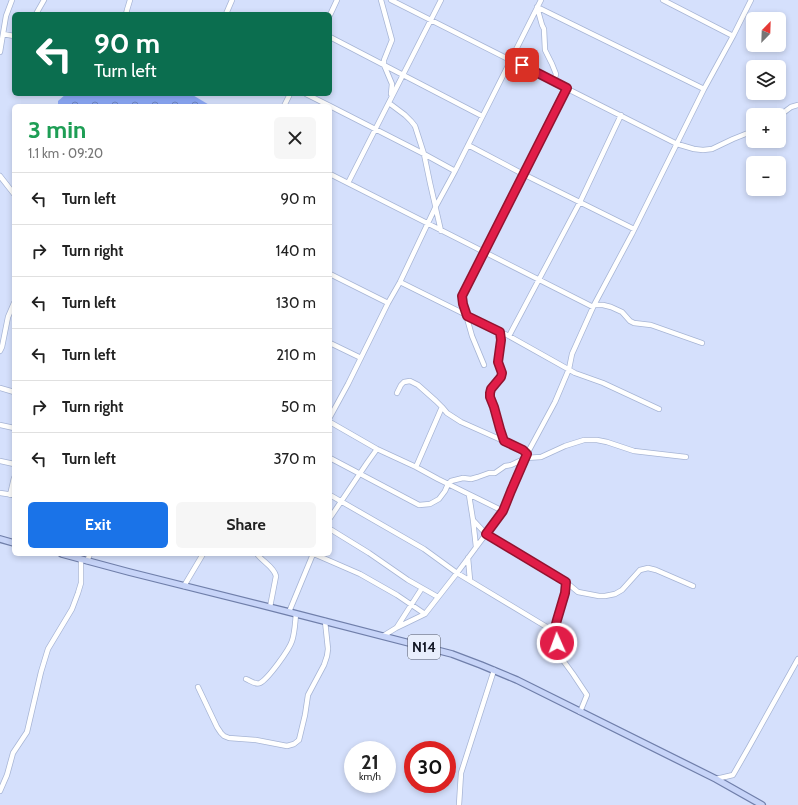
<!DOCTYPE html>
<html lang="en">
<head>
<meta charset="utf-8">
<style>
  :root { --surface:#fff; --page:#f6f6f6; --text:#222; --muted:#767676; --line:#e0e0e0; --accent:#1a73e8 }
  body { margin:0; font-family:Cabin,sans-serif; background:var(--page); color:var(--text); height:100vh; display:flex; flex-direction:column; font-size:15px; white-space:nowrap }
  * { box-sizing:border-box; margin:0 }
  p { font-size:13px; color:var(--muted) }
  .icon { flex:none; width:22px; height:22px; fill:none; stroke:currentColor; stroke-width:2; stroke-linecap:round; stroke-linejoin:round }
  .map { position:relative; flex:1; overflow:hidden }
  .drawer { position:absolute; left:12px; top:104px; width:320px; height:452px; display:flex; flex-direction:column; background:var(--surface); border-radius:6px; box-shadow:0 2px 6px #0003 }
  .drawer>* { flex:none }
  .hud { position:absolute; left:12px; top:12px; width:320px; height:84px; border-radius:6px; box-shadow:0 2px 6px #0003; background:#0b6e4f; color:#fff; overflow:hidden }
  .needle { width:26px; rotate:23deg }
  .buttons { position:absolute; left:746px; top:12px; display:grid; gap:8px }
  .buttons a { display:grid; place-items:center; width:40px; height:40px; border-radius:6px; background:var(--surface); box-shadow:0 2px 6px #0003; font-size:20px }
  .speed { position:absolute; left:344px; top:741px; display:flex; gap:8px; font-size:20px; font-weight:700; text-align:center }
  .speed>* { display:grid; place-content:center; width:52px; height:52px; border-radius:50%; background:var(--surface); box-shadow:0 2px 6px #0003; line-height:1 }
  .speed small { font-size:10px; font-weight:400 }
  .speed .limit { border:6px solid #d22; background:#fff; color:#111 }
  .pin { position:absolute; display:grid; place-items:center; width:34px; height:34px; color:#fff; margin:-17px; border-radius:8px; box-shadow:0 2px 6px #0006 }
  .me { position:absolute; width:44px; margin:-22px; rotate:358deg; stroke-linejoin:round; filter:drop-shadow(0 0 3px #0008) }
  .turn { display:flex; align-items:center; gap:14px; height:84px; padding:0 16px; font-size:18px }
  .turn .icon { width:52px; height:52px; stroke-width:2.5 }
  .turn b { display:block; font-size:28px; line-height:34px }
  .round { display:grid; place-items:center; flex:none; width:42px; height:42px; border-radius:6px; background:var(--page) }
  .overview { display:flex; align-items:center; justify-content:space-between; height:68px; padding:0 16px }
  h1 { font-size:24px; font-weight:800; line-height:30px; color:#1e9e55 }
  .action { display:flex; gap:8px; margin-top:auto; padding:8px 16px }
  .action a { flex:1; height:46px; border-radius:6px; background:var(--accent); color:#fff; font-size:16px; font-weight:800; line-height:46px; text-align:center }
  .action a+a { background:var(--page); color:var(--text) }
  ul { padding:0; list-style:none }
  li { display:flex; align-items:center; gap:12px; height:52px; padding:0 16px; border-top:1px solid var(--line) }
  li div { flex:1 }
  li b { display:block; font-size:15px }
  li em { font-style:normal }
  .map>svg:first-child { display:block }
</style>
</head>
<body>
<div class="map">
<svg width="798" height="805" viewBox="0 0 798 805">
  <defs>
    <pattern id="forest-crowns" width="20" height="18" patternUnits="userSpaceOnUse"><rect width="20" height="18" fill="#8ba8f6"/><path d="M2 6a3 3 0 1 1 6 0M12 15a3 3 0 1 1 6 0" fill="none" stroke="#7088c7"/></pattern>
  </defs>
  <rect width="100%" height="100%" fill="#d5e0fc"/>
  <path fill="url(#forest-crowns)" d="M66,94H191L211,106H58V101Z"/>
  <g fill="none" stroke-linecap="round" stroke-linejoin="round">
    <g stroke="#a7b5d5" stroke-width="6">
      <path id="minor" d="M381,0L392,40L384,60V65L392,84L391,94
        M391,0L677,144L694,149L703,150L712,149L733,139L753,131
        M663,0L733,36
        M36,14L44,0
        M126,14L127,10L130,0
        M226,14L232,0
        M330,15L337,0
        M3,34L14,36
        M330,37L482,116
        M0,52L6,16L12,0
        M555,82V78L556,74L552,64L545,50L544,29L542,25L537,7C593,34 648,62 704,89
        M306,94L330,106
        M389,103L405,115L411,121L415,126L424,154L430,183L441,231
        M284,106L290,94
        M330,106L424,154L455,171
        M779,116L791,107L798,105
        M468,145L523,174L634,229
        M330,174L593,307
        M0,176L14,194
        M348,183L441,0
        M330,274L388,303
        M400,282L509,336L575,373L603,383L659,409
        M594,305H603L611,307L622,312L630,321L634,323L651,325L702,343
        M500,332L501,340L498,362L502,373C500,379 492,385 491,392C489,397 492,402 494,407C498,418 500,430 504,441
        M509,336L580,202L621,115
        M330,343L361,358
        M0,351L2,347L8,317L14,303
        M484,365L472,336L463,304L462,297L567,88
        M0,388L14,392
        M397,393L401,385L404,382L410,381L418,385L436,401L442,407L447,413L461,422L515,446L523,450L527,454
        M330,417L348,384L388,303L400,282L436,206L455,171L541,0
        M330,422L377,449L416,467L438,479L503,511
        M0,425L14,428
        M330,458L419,505L430,504L439,499L445,491L448,484L451,481L463,478L471,479L478,477L489,473H495L505,466L511,465L526,458L541,457L565,446L584,440H597L607,442L634,451L686,457
        M0,461L14,464
        M416,467L442,407
        M0,493L14,495
        M10,495L14,478
        M330,495L424,549L457,573L555,632
        M469,495L473,520L476,547
        M330,518L367,463L377,449
        M473,520L486,534L566,582
        M330,529L369,553L408,580L438,597
        M257,554C263,562 274,567 276,576L270,607
        M314,554L360,574L397,595L425,614
        M468,558L470,580
        M87,561L90,554
        M184,586L203,554
        M289,612L313,554
        M397,627L422,588
        M383,636L396,628L425,614L457,573L503,511L511,491L527,454L555,402L569,369L572,354L594,305L632,234L704,89L733,36L751,0
        M246,679C251,681 255,685 260,683C268,679 289,650 292,641C295,632 295,623 296,614
        M198,687L217,727L221,733L224,736L229,738L256,740L287,746L294,744L299,740L305,715L308,695L324,665L327,656L328,649L325,621
        M580,712L587,695L573,674L562,659L555,632L557,620L565,593L566,582L578,592L599,596H605L615,594L622,590L640,570L648,568L656,570L693,586
        M716,779L733,775L749,747L798,659
        M0,791L7,775L13,753L27,732L41,672L48,649L72,609L78,593L81,583V559
        M459,805L461,773L494,670"/>
    </g>
    <g stroke="#707faa" stroke-width="8">
      <path id="major" d="M0,539L14,543
        M62,554L129,572L289,612L452,654L481,665L517,680L716,779L762,805"/>
    </g>
    <use href="#minor" stroke="#fff" stroke-width="4.5"/>
    <use href="#major" stroke="#c7d4f8" stroke-width="5.5"/>
  </g>
  <g fill="none" stroke-linecap="round" stroke-linejoin="round">
    <g stroke="#92132f" stroke-width="10">
      <path id="route" d="M522,65L567,88L462,296L463,304L467,316L500,332L501,340L498,362L502,373L501,377L491,389L490,393V397L494,407L500,429L504,441L523,450L527,454L511,491L503,511L486,534L566,582L565,593L557,620L554,632L557,643"/>
    </g>
    <use href="#route" stroke="#e11d48" stroke-width="7"/>
  </g>
  <g text-anchor="middle" stroke-width="3" stroke-linejoin="round" paint-order="stroke">
    <rect fill="#e8eefc" stroke="#525763" stroke-width="1" x="408" y="635" width="32" height="24" rx="3"/>
    <g font-size="14" font-weight="bold" fill="#121622">
      <text x="424" y="652">N14</text>
    </g>
  </g>
</svg>
<div class="buttons">
<a><svg class="needle" viewBox="-14 -14 28 28"><path d="M0-13l5 13h-10z" fill="#e53935"/><path d="M0 13l5-13h-10z" fill="#767676"/></svg></a>
<a><svg class="icon" aria-label="layers" viewBox="0 0 24 24"><path d="M12 4l9 5-9 5-9-5zM3 14l9 5 9-5"/></svg></a>
<a>+</a>
<a>−</a>
</div>
<div class="speed"><div>21<small>km/h</small></div><div class="limit">30</div></div>
<div class="pin" style="left:522px;top:65px;background:#d93025"><svg class="icon" aria-label="arrive" viewBox="0 0 24 24"><path d="M6 21V4h12l-3 4 3 4H6"/></svg></div>
<svg class="me" style="left:557px;top:643px" viewBox="-20 -20 40 40"><circle r="17" fill="#e11d48" stroke="#fff" stroke-width="3"/><path d="M0-11L8 9 0 5-8 9z" fill="#fff"/></svg>
<div class="hud">
<div class="turn"><svg class="icon" aria-label="left" viewBox="0 0 24 24"><path d="M17 20v-9H6M10 6l-5 5 5 5"/></svg><div><b>90 m</b>Turn left</div></div>
</div>
<section class="drawer">
<div class="overview"><div><h1>3 min</h1><p>1.1 km · 09:20</p></div><a class="round"><svg class="icon" aria-label="close" viewBox="0 0 24 24"><path d="M6 6l12 12M18 6L6 18"/></svg></a></div>
<ul>
<li><svg class="icon" aria-label="left" viewBox="0 0 24 24"><path d="M17 20v-9H6M10 6l-5 5 5 5"/></svg><div><b>Turn left</b></div><em>90 m</em></li>
<li><svg class="icon" aria-label="right" viewBox="0 0 24 24"><path d="M7 20v-9h11M14 6l5 5-5 5"/></svg><div><b>Turn right</b></div><em>140 m</em></li>
<li><svg class="icon" aria-label="left" viewBox="0 0 24 24"><path d="M17 20v-9H6M10 6l-5 5 5 5"/></svg><div><b>Turn left</b></div><em>130 m</em></li>
<li><svg class="icon" aria-label="left" viewBox="0 0 24 24"><path d="M17 20v-9H6M10 6l-5 5 5 5"/></svg><div><b>Turn left</b></div><em>210 m</em></li>
<li><svg class="icon" aria-label="right" viewBox="0 0 24 24"><path d="M7 20v-9h11M14 6l5 5-5 5"/></svg><div><b>Turn right</b></div><em>50 m</em></li>
<li><svg class="icon" aria-label="left" viewBox="0 0 24 24"><path d="M17 20v-9H6M10 6l-5 5 5 5"/></svg><div><b>Turn left</b></div><em>370 m</em></li>
</ul>
<div class="action"><a>Exit</a><a>Share</a></div>
</section>
</div>
</body>
</html>
